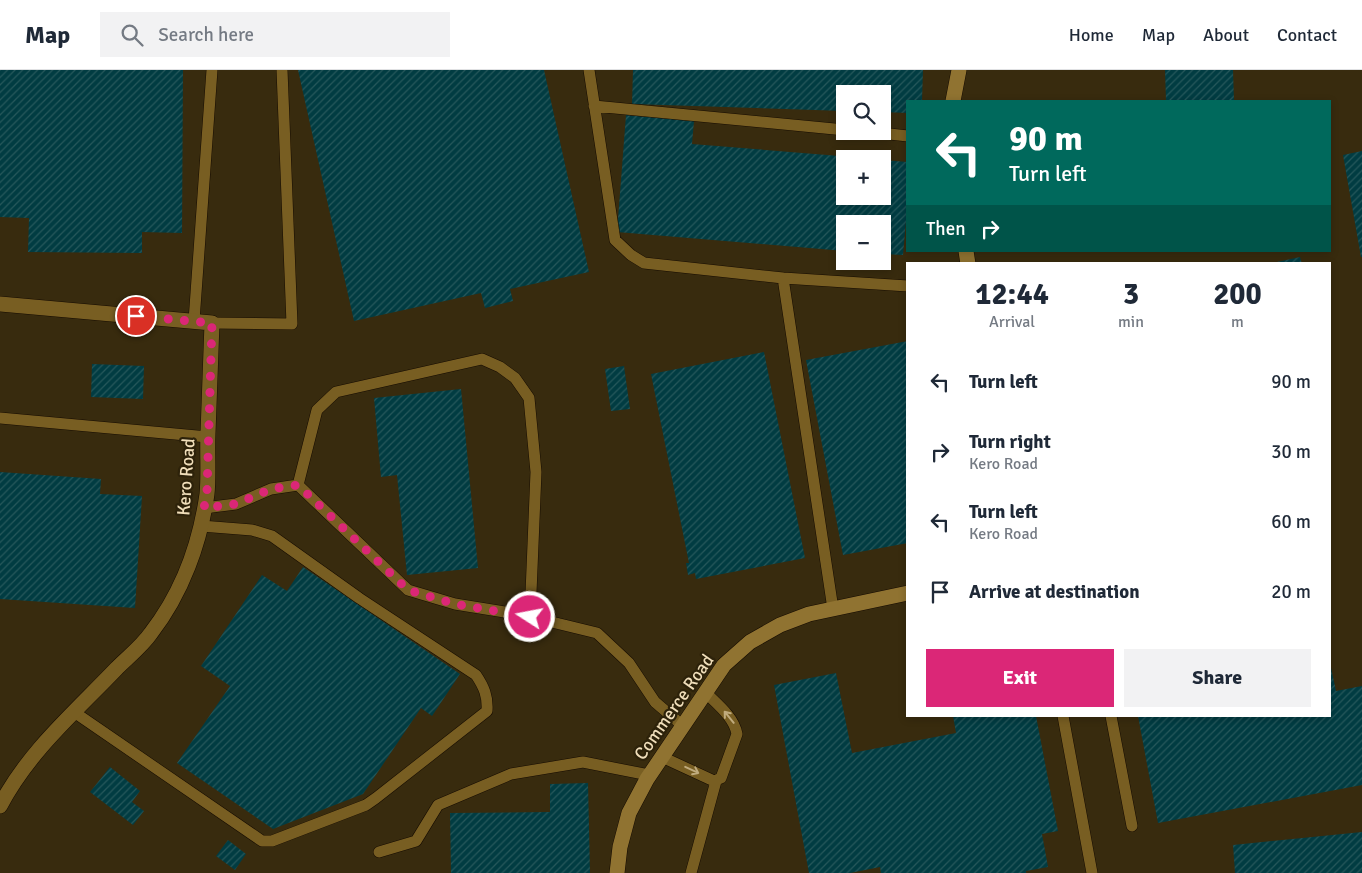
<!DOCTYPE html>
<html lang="en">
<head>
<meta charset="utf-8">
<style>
  :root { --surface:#fff; --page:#f2f2f3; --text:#1f2937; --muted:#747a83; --line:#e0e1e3; --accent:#db2777 }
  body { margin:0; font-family:Signika,sans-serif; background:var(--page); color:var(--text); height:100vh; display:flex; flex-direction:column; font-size:19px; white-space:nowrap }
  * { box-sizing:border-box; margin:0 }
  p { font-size:16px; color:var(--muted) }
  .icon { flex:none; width:28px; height:28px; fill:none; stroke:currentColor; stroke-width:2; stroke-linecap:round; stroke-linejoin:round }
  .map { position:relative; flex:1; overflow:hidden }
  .sheet { position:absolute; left:906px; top:192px; width:425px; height:455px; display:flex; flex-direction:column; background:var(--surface); border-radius:0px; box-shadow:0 2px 8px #0003 }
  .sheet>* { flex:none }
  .top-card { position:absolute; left:906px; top:30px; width:425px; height:152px; border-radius:0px; box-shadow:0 2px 8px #0003; background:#00695c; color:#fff; overflow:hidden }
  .tools { position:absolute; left:836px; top:15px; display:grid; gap:10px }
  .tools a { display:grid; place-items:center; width:55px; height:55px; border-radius:0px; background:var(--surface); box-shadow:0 2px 8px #0003; font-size:25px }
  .pin { position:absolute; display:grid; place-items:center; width:42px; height:42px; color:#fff; margin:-21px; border:2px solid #fff; border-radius:50%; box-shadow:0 1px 5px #0007 }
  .me { position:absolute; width:55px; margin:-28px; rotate:281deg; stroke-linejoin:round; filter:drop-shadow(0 0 4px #0008) }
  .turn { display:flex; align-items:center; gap:18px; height:105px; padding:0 20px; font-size:22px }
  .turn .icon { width:65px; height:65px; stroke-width:2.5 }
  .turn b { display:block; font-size:35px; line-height:42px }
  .then { display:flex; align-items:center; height:48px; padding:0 20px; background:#0003; gap:10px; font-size:19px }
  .eta { display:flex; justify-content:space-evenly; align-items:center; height:85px; text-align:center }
  .eta b { font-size:30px; font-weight:800; line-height:35px }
  .button { display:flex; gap:10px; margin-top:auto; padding:10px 20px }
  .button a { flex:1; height:58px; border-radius:0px; background:var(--accent); color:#fff; font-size:20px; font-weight:800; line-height:58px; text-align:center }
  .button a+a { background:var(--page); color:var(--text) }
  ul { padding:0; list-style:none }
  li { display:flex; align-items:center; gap:15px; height:70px; padding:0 20px }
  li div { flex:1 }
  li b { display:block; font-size:19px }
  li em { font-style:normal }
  header { display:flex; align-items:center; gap:30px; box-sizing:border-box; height:70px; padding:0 25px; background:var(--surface); border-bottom:1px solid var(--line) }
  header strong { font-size:24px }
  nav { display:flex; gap:28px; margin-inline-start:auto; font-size:18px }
  .search { width:350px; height:45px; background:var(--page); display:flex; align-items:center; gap:12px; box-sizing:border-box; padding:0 18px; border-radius:0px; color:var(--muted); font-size:19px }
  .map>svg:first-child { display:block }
</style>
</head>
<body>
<header>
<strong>Map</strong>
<div class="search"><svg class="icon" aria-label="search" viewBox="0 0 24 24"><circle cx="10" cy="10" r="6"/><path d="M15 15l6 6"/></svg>Search here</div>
<nav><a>Home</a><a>Map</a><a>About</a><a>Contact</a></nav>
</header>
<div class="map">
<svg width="1362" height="803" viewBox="0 0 1362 803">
  <defs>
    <pattern id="building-hatch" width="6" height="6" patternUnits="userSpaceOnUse" patternTransform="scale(1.25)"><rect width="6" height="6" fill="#013c42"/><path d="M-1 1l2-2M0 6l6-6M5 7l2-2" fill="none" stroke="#26585b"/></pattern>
  </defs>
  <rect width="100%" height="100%" fill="#2d220a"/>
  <path fill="#382b0e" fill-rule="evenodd" d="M0,0H1362V803H0ZM845,24H882V61H845ZM908,31H1330V181H908ZM845,89H882V126H845ZM845,154H882V191H845ZM908,194H1330V646H908Z"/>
  <path fill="url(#building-hatch)" d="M0,0H183L182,163L142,162V183L28,182L29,148L0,147Z
    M298,0H544L589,202L510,219L513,231L485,238L481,223L354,251Z
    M633,0H923L922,31H908V43L882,42V24H845V41L632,34Z
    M1165,0H1233L1234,31H1166Z
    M626,45L694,51L692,74L852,87V89H845V126H882V90L908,92V129L903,185L882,184V154H845V181L617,162Z
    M1362,81V187H1361L1343,85Z
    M1300,187L1302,194H1273L1272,193Z
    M908,271V473L843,485L806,290Z
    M764,282L805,488L696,509L695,503L688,505L686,493H689L651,304Z
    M92,294L144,296L143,329L91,327Z
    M624,296L630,339L611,341L605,299Z
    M461,319L478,498L407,505L397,405L381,407L374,328Z
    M0,402L101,409L100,424L142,426L135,538L0,529Z
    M303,497L460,604L432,646L421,638L363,724L273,759L177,693L230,616L201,596L262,505L287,521Z
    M1330,593L1336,621L1362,616V715L1158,753L1138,646H1330Z
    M836,603L852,683L956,663L953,646H1036L1058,761L1042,764L1048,797L1026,801V803H881L880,797L850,803H809L774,615Z
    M110,697L140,721L132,732L144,741L133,755L90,722Z
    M588,713L590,803H451L450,743L550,742V714Z
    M1362,762V803H1235L1233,775Z
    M228,770L246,784L235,800L216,786Z"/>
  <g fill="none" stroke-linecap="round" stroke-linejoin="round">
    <g stroke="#150b00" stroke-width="12">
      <path id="lane" d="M589,0L615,170L631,185L644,193L783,208L833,539
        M594,36L845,60
        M862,61L908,66
        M783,208L908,216
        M194,251L212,0
        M212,253L292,254L282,0
        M0,348L208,367
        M298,415L317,340L336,322L482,289L500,297L515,308L529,328L536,402L530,547
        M204,438L236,434L271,419L298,415L408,520L455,534L523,545L597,563L629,593L655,632L683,656
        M74,642L262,771H272L366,735L376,728L487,641C488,626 484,617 476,605L359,528L272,466L252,460L201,456
        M1063,646L1092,803
        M1111,646L1132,756
        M662,687L714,711L721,708L737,664C734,647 717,634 705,622
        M379,782L416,771L438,735L511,704L583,692L649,705
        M691,803L716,711"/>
    </g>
    <g stroke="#150b00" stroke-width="16">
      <path id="street" d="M0,234L212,253C211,290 209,326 208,363C207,383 209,404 207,424C200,473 182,523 151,563C142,576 128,587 117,598C74,643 29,681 0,736"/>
    </g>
    <g stroke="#150b00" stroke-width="16">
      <path id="secondary" d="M953,31L959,0
        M966,181L968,194
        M617,803L620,777L629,743L647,709L724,595L750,572L780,555L809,544L908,523"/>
    </g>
    <use href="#lane" stroke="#785e22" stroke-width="11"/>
    <use href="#street" stroke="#785e22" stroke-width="15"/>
    <use href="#secondary" stroke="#907331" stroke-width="15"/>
  </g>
  <defs><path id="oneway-shaft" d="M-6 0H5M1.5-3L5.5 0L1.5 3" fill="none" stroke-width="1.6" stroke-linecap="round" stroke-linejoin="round" transform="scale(1.25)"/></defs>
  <g stroke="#c0ab7d">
    <use href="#oneway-shaft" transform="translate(729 647) rotate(-129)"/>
    <use href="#oneway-shaft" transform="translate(692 700) rotate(25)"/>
  </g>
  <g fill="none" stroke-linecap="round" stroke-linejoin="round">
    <path stroke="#db2777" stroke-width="9" stroke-dasharray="0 16.2" d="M136,246L212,253L207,422L204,438L236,434L271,419L298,415L408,520L455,534L530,547"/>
  </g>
  <g text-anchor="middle" stroke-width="4.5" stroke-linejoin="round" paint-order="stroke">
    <g font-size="18" fill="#f0deba" stroke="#2d220a">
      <text transform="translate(186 407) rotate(-86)" y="6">Kero Road</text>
      <text transform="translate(674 637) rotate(-55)" y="6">Commerce Road</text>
    </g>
  </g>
</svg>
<div class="tools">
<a><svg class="icon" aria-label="search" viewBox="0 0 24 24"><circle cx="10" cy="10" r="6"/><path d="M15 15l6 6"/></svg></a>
<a>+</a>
<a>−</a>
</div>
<div class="pin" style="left:136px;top:246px;background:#d93025"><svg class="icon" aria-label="arrive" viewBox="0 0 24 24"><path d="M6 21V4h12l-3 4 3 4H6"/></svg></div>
<svg class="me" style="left:530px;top:547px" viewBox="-20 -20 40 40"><circle r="17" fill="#db2777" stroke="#fff" stroke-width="3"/><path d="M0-11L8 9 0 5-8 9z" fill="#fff"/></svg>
<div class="top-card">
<div class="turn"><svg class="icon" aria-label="left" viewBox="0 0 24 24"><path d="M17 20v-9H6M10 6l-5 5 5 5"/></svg><div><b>90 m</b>Turn left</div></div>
<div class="then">Then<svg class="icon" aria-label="right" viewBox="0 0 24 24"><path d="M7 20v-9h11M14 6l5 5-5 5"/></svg></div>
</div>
<section class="sheet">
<div class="eta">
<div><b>12:44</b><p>Arrival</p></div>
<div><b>3</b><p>min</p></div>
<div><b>200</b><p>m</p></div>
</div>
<ul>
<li><svg class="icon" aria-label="left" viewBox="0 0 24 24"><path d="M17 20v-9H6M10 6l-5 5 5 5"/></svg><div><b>Turn left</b></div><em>90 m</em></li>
<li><svg class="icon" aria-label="right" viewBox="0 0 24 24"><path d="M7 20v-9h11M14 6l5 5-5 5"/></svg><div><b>Turn right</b><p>Kero Road</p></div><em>30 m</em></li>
<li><svg class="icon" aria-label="left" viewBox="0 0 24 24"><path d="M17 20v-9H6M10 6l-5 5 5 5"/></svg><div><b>Turn left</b><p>Kero Road</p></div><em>60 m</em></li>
<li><svg class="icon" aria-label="arrive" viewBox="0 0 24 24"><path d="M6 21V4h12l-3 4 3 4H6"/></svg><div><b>Arrive at destination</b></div><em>20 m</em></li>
</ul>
<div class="button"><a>Exit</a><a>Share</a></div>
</section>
</div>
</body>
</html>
